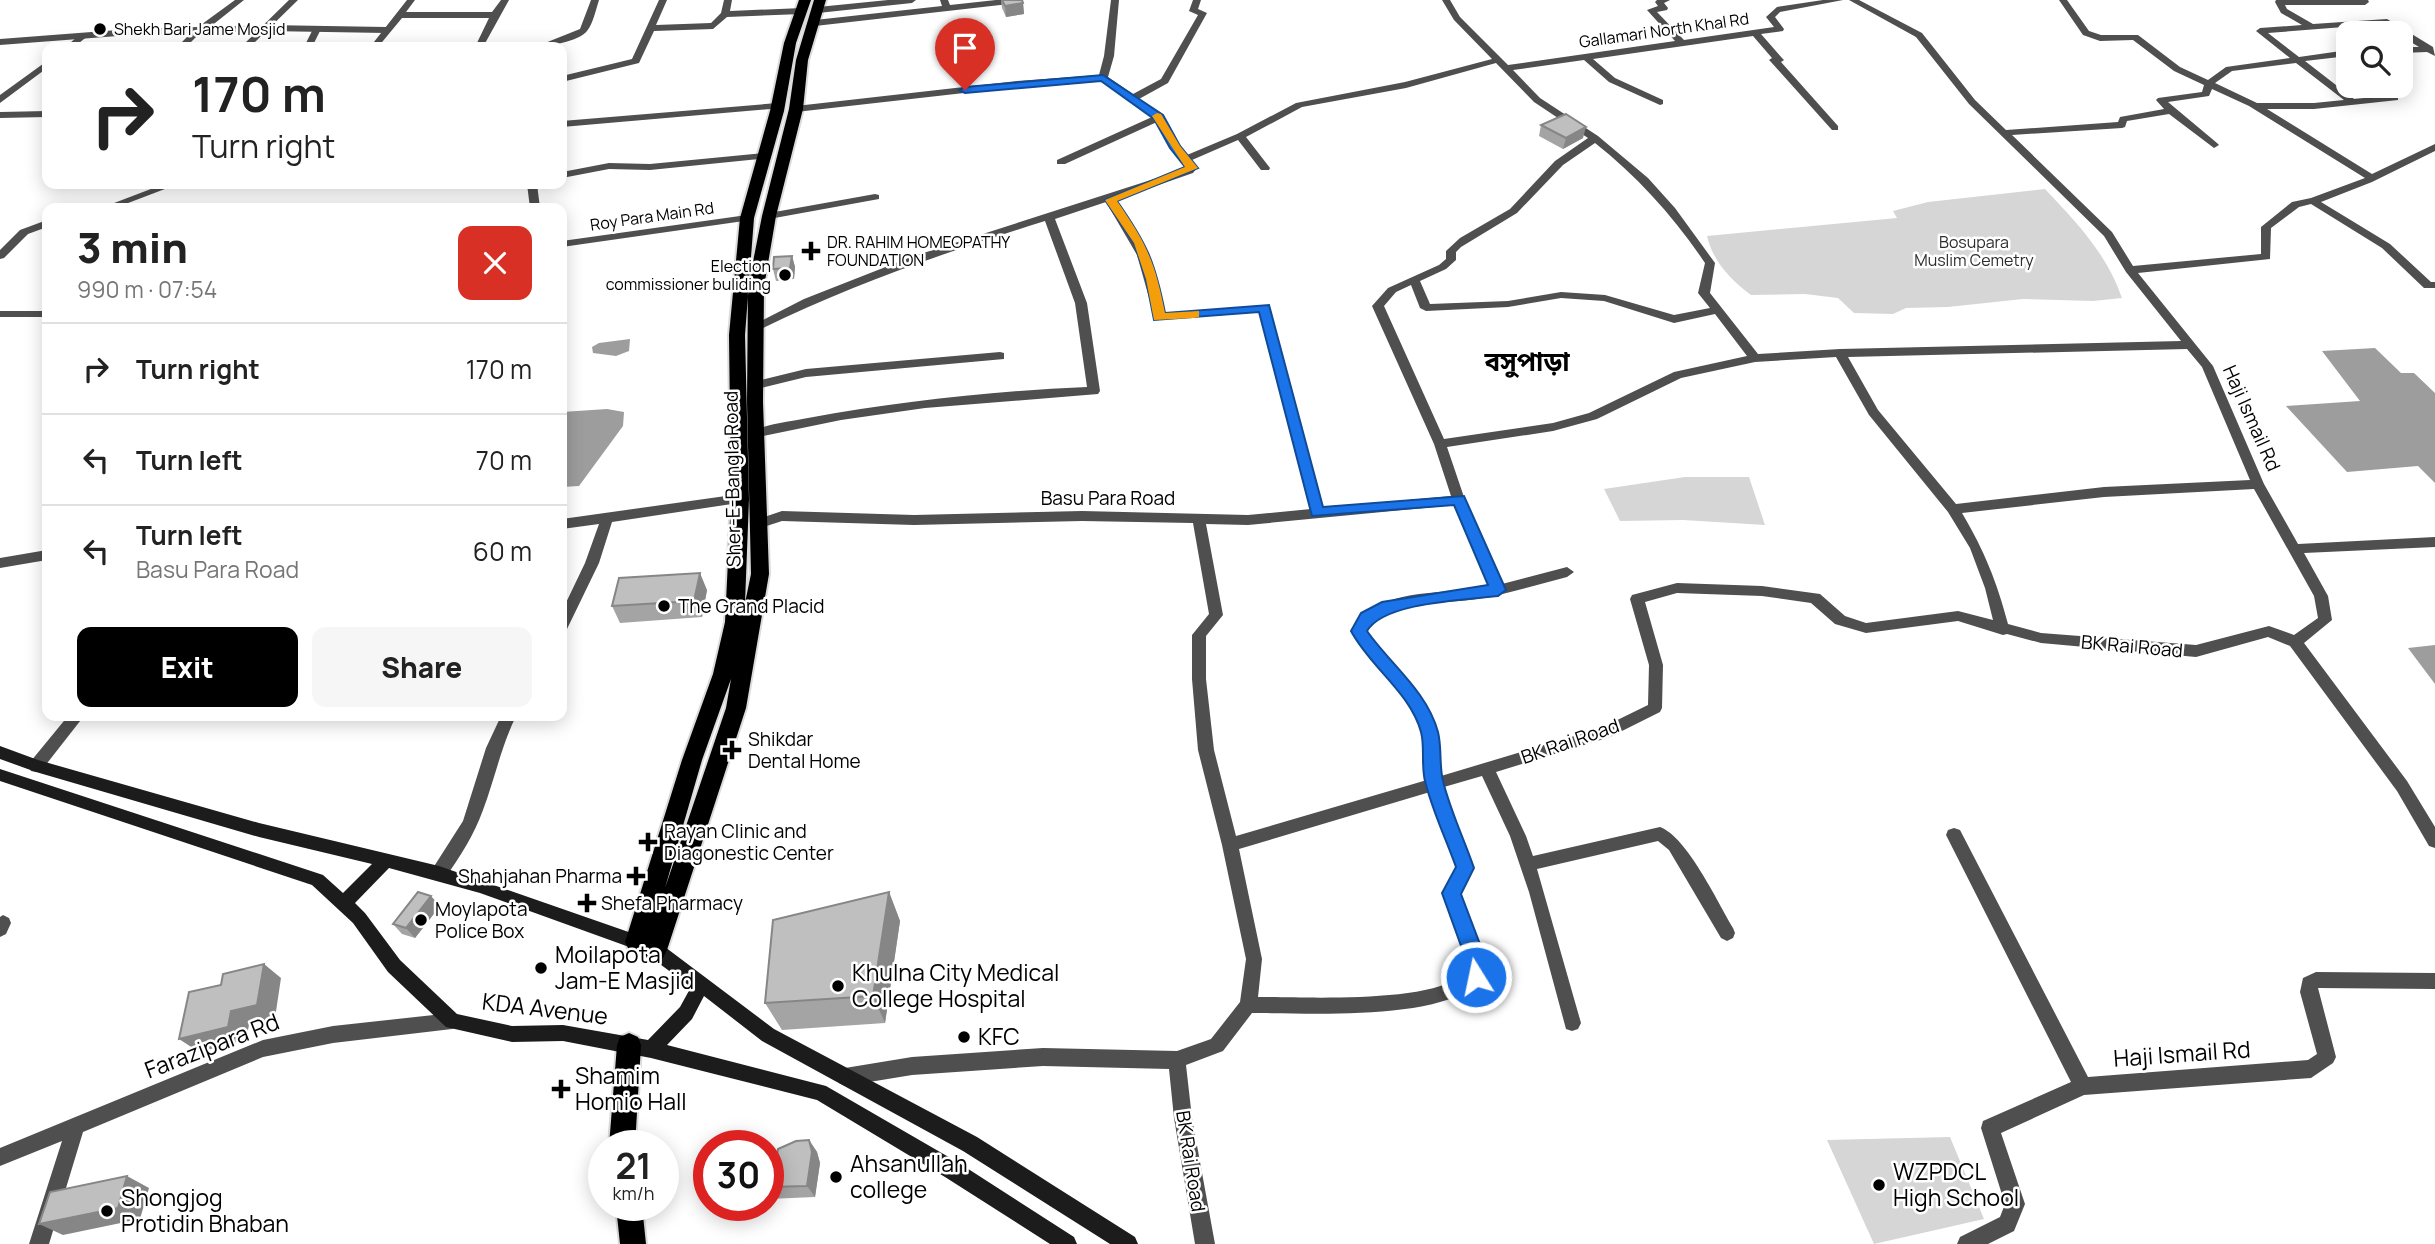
<!DOCTYPE html>
<html lang="en">
<head>
<meta charset="utf-8">
<style>
  :root { --surface:#fff; --page:#f6f6f6; --text:#222; --muted:#767676; --line:#e0e0e0; --accent:#000 }
  body { margin:0; font-family:Manrope,"Noto Sans Bengali",sans-serif; background:var(--page); color:var(--text); height:100vh; display:flex; flex-direction:column; font-size:26px; white-space:nowrap }
  * { box-sizing:border-box; margin:0 }
  p { font-size:23px; color:var(--muted) }
  .icon { flex:none; width:38px; height:38px; fill:none; stroke:currentColor; stroke-width:2; stroke-linecap:round; stroke-linejoin:round }
  .map { position:relative; flex:1; overflow:hidden }
  .details { position:absolute; left:42px; top:203px; width:525px; height:518px; display:flex; flex-direction:column; background:var(--surface); border-radius:14px; box-shadow:0 4px 18px #0003 }
  .details>* { flex:none }
  .banner { position:absolute; left:42px; top:42px; width:525px; height:147px; border-radius:14px; box-shadow:0 4px 18px #0003; background:#fff; color:var(--text); overflow:hidden }
  .fabs { position:absolute; left:2336px; top:21px; display:grid; gap:14px }
  .fabs a { display:grid; place-items:center; width:77px; height:77px; border-radius:14px; background:var(--surface); box-shadow:0 4px 18px #0003; font-size:35px }
  .speed { position:absolute; left:588px; top:1130px; display:flex; gap:14px; font-size:35px; font-weight:700; text-align:center }
  .speed>* { display:grid; place-content:center; width:91px; height:91px; border-radius:50%; background:var(--surface); box-shadow:0 4px 18px #0003; line-height:1 }
  .speed small { font-size:18px; font-weight:400 }
  .speed .limit { border:10px solid #d22; background:#fff; color:#111 }
  .pin { position:absolute; display:grid; place-items:center; width:60px; height:60px; color:#fff; margin:-72px -30px; border-radius:50% 50% 50% 0; rotate:-45deg; box-shadow:0 0 7px #0007 }
  .pin .icon { rotate:45deg }
  .me { position:absolute; width:77px; margin:-38px; rotate:350deg; stroke-linejoin:round; filter:drop-shadow(0 0 5px #0008) }
  .turn { display:flex; align-items:center; gap:24px; height:147px; padding:0 35px; font-size:32px }
  .turn .icon { width:91px; height:91px; stroke-width:2.5 }
  .turn b { display:block; font-size:49px; line-height:60px }
  .round { display:grid; place-items:center; flex:none; width:74px; height:74px; border-radius:14px; background:var(--page) }
  .headline { display:flex; align-items:center; justify-content:space-between; height:119px; padding:0 35px }
  h1 { font-size:42px; font-weight:800; line-height:52px }
  .button { display:flex; gap:14px; margin-top:auto; padding:14px 35px }
  .button a { flex:1; height:80px; border-radius:14px; background:var(--accent); color:#fff; font-size:28px; font-weight:800; line-height:80px; text-align:center }
  .button a+a { background:var(--page); color:var(--text) }
  ul { padding:0; list-style:none }
  li { display:flex; align-items:center; gap:21px; height:91px; padding:0 35px; border-top:2px solid var(--line) }
  li div { flex:1 }
  li b { display:block; font-size:26px }
  li em { font-style:normal }
  .map>svg:first-child { display:block }
</style>
</head>
<body>
<div class="map">
<svg width="2435" height="1244" viewBox="0 0 2435 1244">
  <rect width="100%" height="100%" fill="#fff"/>
  <path fill="#d6d6d6" d="M2045,189C2077,223 2107,254 2122,298L2093,301L2023,299L1948,307L1906,308L1893,314L1854,313L1838,298L1805,294L1751,295C1731,280 1713,262 1707,236L1897,218L1893,211L1928,202Z
    M1685,477H1749L1765,525L1683,520L1620,521L1604,489Z
    M1950,1137L1984,1219L1874,1244L1827,1140Z"/>
  <path fill="#9d9d9d" d="M630,339L629,351L616,356L593,353L592,347L599,343Z
    M2375,348L2401,373H2414L2435,393V483L2418,466L2347,472L2286,406L2360,401L2322,351Z
    M607,409L624,412L623,426L579,486L562,487V412Z
    M2435,645V684L2408,648Z"/>
  <g fill="none" stroke-linecap="round" stroke-linejoin="round">
    <g stroke="#dbdbdb" stroke-width="4">
      <path id="trunk" d="M799,0H811L796,43L784,111L754,218L745,335L749,499L745,603L751,574L747,402L748,287L762,216L789,109L796,60L814,0H826L808,60L803,109L776,216L764,287L763,402L769,574L746,708L667,950L663,958L655,961L647,958L643,950L637,953L629,950L625,942L682,760L713,674L725,622L731,499L729,335L740,218L770,111L784,43ZM731,679L726,708L665,888L702,760Z
        M629,1033L638,1037L641,1045L635,1146H609L617,1045L620,1037Z
        M616,1206H642L646,1244H620Z"/>
    </g>
    <path fill="#4f4f4f" fill-rule="evenodd" d="M289,0H298L250,47H241Z
      M407,0H415L406,12H492L501,0H509L483,47H475L489,18H402L378,47H370Z
      M591,0H599C596,9 593,24 587,31C580,41 546,47 535,47L580,29Z
      M659,0H667L656,25L711,23L721,13L724,0H732L730,11L802,8L806,11L802,14L727,17L713,29L654,31L639,63L562,82V76L632,59Z
      M888,0H916L912,3L818,13L814,10L818,7Z
      M940,0H948L950,5L996,0H1023L1019,3L815,26L811,23L815,20L942,6Z
      M1111,0H1119L1114,56L1108,77L1133,94L1161,79L1198,15L1189,11L1193,0H1201L1198,9L1207,13L1168,83L1139,99L1162,115L1179,147L1187,155L1237,134L1296,103L1405,82L1492,59L1454,20L1442,0H1450L1460,17L1508,65L1675,41L1647,10L1658,6L1655,2L1657,0H1670L1664,3L1668,8L1667,10L1657,12L1684,40L1774,27L1766,17L1777,7L1823,0H1843L1780,12L1775,17L1784,29L1783,31L1761,34L1782,58L1784,60L1781,62L1838,126V130H1832L1771,62L1769,60L1772,58L1753,36L1593,59L1615,78L1663,100V104L1660,105L1609,82L1584,60L1513,70L1540,98L1598,136L1648,178L1675,208L1715,263L1710,293L1758,354L1840,349L2181,341L2126,272L2104,236L1969,104L1916,37L1849,0H1859L1922,33L1975,100L2006,130L2118,122L2120,117L2164,109L2156,100L2158,98L2202,92L2204,85L2174,71L2133,40L2100,41L2083,35L2059,0H2067L2089,31L2101,35H2138L2180,67L2208,80L2226,67L2290,58L2256,31L2260,28L2302,25L2281,13L2275,2L2276,0H2368L2369,2L2365,5H2285L2287,9L2313,24L2387,19L2433,47L2435,56L2427,52L2401,53V47H2419L2401,36V33L2382,24L2268,33L2299,57L2348,50V56L2305,61L2354,99L2395,95L2398,96V100L2314,109H2267L2372,174L2435,144V151L2372,182L2321,202L2390,244L2431,282H2435V288H2424L2382,248L2311,204L2299,207L2271,228L2270,259L2138,273L2213,366L2264,484L2298,544L2435,537V547L2304,553L2328,596L2332,620L2304,643L2407,781L2435,827V848L2429,846L2397,791L2290,646L2268,637L2196,657L2041,643L2007,634L2003,635L1958,621L1866,633L1835,624L1811,603L1762,596L1677,593L1645,602L1663,665L1662,708L1660,712L1610,737L1496,772L1526,836L1533,856L1660,827C1687,837 1717,901 1733,928L1735,933L1733,938L1727,941L1721,938L1669,850L1658,841L1537,869L1581,1023L1578,1029L1572,1031L1566,1029L1529,892L1510,836L1482,776L1444,787L1473,868L1459,894L1488,968C1484,975 1478,985 1471,989C1423,1020 1309,1013 1252,1013L1223,1051L1186,1065L1192,1118L1215,1244H1195L1174,1118L1169,1069L1043,1066L912,1075L845,1086L839,1083L836,1077L839,1071L845,1068L912,1057L1043,1048L1177,1051L1211,1039L1240,1002L1246,959L1222,845L1198,750L1192,679V635L1209,614L1193,523L1082,521L914,525L782,521L757,529L750,524L752,521L782,511L914,515L1082,511L1248,515L1311,509L1259,312L1155,319L1137,255L1106,202L1055,219L1087,303L1100,391L1098,394L925,408L841,420L758,437L752,433C761,424 795,421 808,418C901,401 994,391 1087,387L1075,303L1045,221C947,252 852,284 759,330H751L749,327L804,299L911,257L1185,169L1182,161L1170,148L1157,122L1065,164H1057V160L1152,117L1101,81L1017,87L796,112L791,109L796,106L1017,81L1099,75L1104,56ZM1496,63L1534,102L1588,138L1555,161L1510,209L1460,238L1446,251V259L1439,265L1388,288L1372,306L1434,444L1451,496L1323,508L1268,306L1164,313C1156,270 1140,236 1115,200L1193,173L1197,168L1192,160L1238,140L1261,170H1269L1270,168L1246,137L1302,107L1406,88ZM2296,63L2344,100L2314,103H2257L2215,83L2232,71ZM2212,89L2249,106L2365,178L2311,198L2292,202L2261,227V254L2133,266L2112,232L2012,135L2122,128L2125,127L2127,121L2169,114L2214,148L2219,145L2217,143L2168,102L2209,96ZM1595,143C1638,177 1674,217 1705,263L1698,293L1710,308L1674,315L1605,295L1561,292L1508,301L1430,304L1420,281L1446,269L1456,260V252L1461,247L1517,213L1563,165ZM1411,285L1420,308L1426,311L1508,307L1561,298L1604,301L1674,323L1715,314L1747,356L1674,372L1589,413L1553,423L1444,439L1384,306L1396,292ZM2187,349L2202,367L2250,480L2104,487L1956,504L1878,410L1848,357ZM1836,357L1869,415L1948,512L1970,548L1985,588L1993,620L1958,611L1866,623L1845,616L1820,594L1762,586L1677,583L1632,595L1630,599L1649,665L1648,705L1601,728L1441,776C1437,761 1441,745 1437,731C1423,690 1390,666 1367,631C1396,596 1442,606 1483,598C1511,593 1539,584 1567,577L1574,572L1567,567L1502,584L1465,500L1447,447L1553,431L1597,419L1681,378L1755,362ZM2254,489L2314,596L2318,618L2294,635L2269,626L2196,645L2041,633L2008,624C1997,582 1984,550 1962,513L2104,497ZM1455,505L1490,587C1444,596 1380,584 1352,631L1370,659L1404,695L1423,733L1422,762L1427,780L1236,836L1214,750L1206,679V636L1223,615L1206,524L1248,525ZM1430,792L1457,867L1443,893L1470,966C1466,970 1463,975 1459,978C1418,1003 1307,997 1258,997L1262,959L1239,849Z
      M196,28L203,30L186,47H177Z
      M313,29L320,31L312,47H304Z
      M82,33L89,35L74,47H65Z
      M47,61V68L0,103V95Z
      M778,103L781,104V108L562,127V121Z
      M47,111V117L0,118V112Z
      M765,153L770,156L769,158L650,170L609,169L562,178V172L609,163L650,164Z
      M164,184H178L115,208H101Z
      M527,184H537L540,208H530Z
      M875,194L879,195V199L769,219L764,216L769,213Z
      M747,215L752,218L751,220L562,247V241Z
      M47,220V227L28,234L4,258L0,259V250L20,230Z
      M0,311H47V317H0Z
      M1000,352L1004,353V359L806,377L757,389L751,385L753,382L806,369Z
      M740,494L746,499L745,502L612,522L599,563L567,629L562,630V611L585,563L599,524L562,529V519Z
      M47,550V560L0,568V558Z
      M68,716H84L41,771L36,772L31,771L28,766L31,761Z
      M501,716H516C501,747 495,778 483,810C474,835 460,857 445,878L439,880L433,878L431,873L433,868L463,821L486,748Z
      M1954,828L1960,830L2088,1077L2308,1060L2317,1054L2300,992L2303,978L2316,972L2435,973V989L2318,988L2336,1057L2333,1063L2311,1078L2084,1095L2001,1133L2025,1204L2014,1231L1988,1244H1957L1960,1237L2000,1217L2005,1204L1981,1128L1983,1121L2071,1082L1946,835L1948,830Z
      M3,915L9,918L11,923L6,934L0,937V917Z
      M452,1013L458,1015L461,1021L458,1027L452,1029L333,1043L263,1057L83,1132L49,1244H29L62,1141L0,1166V1148L263,1040L333,1026Z"/>
    <path fill="#4f4f4f" fill-rule="evenodd" d="M235,0H244L210,27L267,25L386,27L390,30L386,33L267,31L131,35L0,45V39L131,29L198,27Z"/>
    <path fill="#1c1c1c" fill-rule="evenodd" d="M0,746L38,760L259,823L439,866L643,937L661,944L774,1029L977,1137L1135,1237L1138,1244H1110L963,1151L762,1041L704,996L692,1019L667,1045L826,1086L959,1163L1074,1237L1077,1244H1050L945,1177L817,1100L651,1058L563,1041L512,1042L446,1027L388,972L353,923L312,885L0,781V769L317,873L323,875L343,893L372,864L259,837L36,772L0,759ZM389,868L480,893L632,948L649,956L691,987L680,1007L648,1040L563,1025L512,1026L457,1014L400,960L365,913L355,903Z"/>
    <use href="#trunk" fill="#000" fill-rule="evenodd"/>
  </g>
  <path fill="#a4a4a4" d="M1001,0H1022L1023,3L1024,14L1006,17L1002,8Z
    M1541,125L1583,138L1563,149L1539,136Z
    M792,256L795,267L794,279L776,281L773,269Z
    M707,590L702,617L620,623L612,606Z
    M889,892L900,921L885,1023L782,1030L765,1003Z
    M440,906L415,938L402,934L393,924Z
    M809,1140L817,1152L820,1163L815,1197L768,1199V1172H774Z"/>
  <path fill="#868686" d="M1023,3L1024,14L1006,17L1005,6Z
    M1586,127L1583,138L1563,149L1566,138Z
    M792,256L795,267L794,279L790,268Z
    M700,573L707,590L702,617L694,601Z
    M889,892L900,921L885,1023L873,996Z
    M431,896L440,906L415,938L406,928Z
    M264,964L281,978L275,1018L249,1025L246,1040L199,1052L179,1039L231,1011Z
    M809,1140L817,1152L820,1163L815,1197L807,1186Z
    M127,1176L149,1188L140,1219L63,1235L39,1224Z"/>
  <path fill="#bfbfbf" stroke="#868686" stroke-width="2" d="M1002,0H1022L1023,3L1005,6Z
    M1566,114L1586,127L1566,138L1541,125Z
    M792,256L790,268L773,269L774,257Z
    M700,573L694,601L612,606L619,578Z
    M418,892L431,896L406,928L393,924Z
    M889,892L873,996L765,1003L773,920Z
    M264,964L257,1005L231,1011L228,1027L179,1039L189,992L221,985L223,974Z
    M809,1140L812,1152L807,1186L768,1187V1172H774L778,1149L796,1141Z
    M127,1176L118,1208L39,1224L50,1192Z"/>
  <path fill="#1a73e8" stroke="#114b97" stroke-width="2" d="M1103,75L1163,115L1180,146L1198,168L1117,201C1147,244 1155,262 1165,313L1269,305L1323,507L1464,496L1506,590L1498,596C1465,600 1384,602 1367,631C1390,664 1427,691 1438,732C1442,748 1439,765 1443,781C1450,810 1464,839 1474,868L1461,894L1489,968L1483,984L1476,986L1469,984L1466,977L1469,968L1442,893L1456,867C1446,839 1432,810 1425,781C1421,765 1425,747 1421,732C1410,692 1370,667 1351,631L1361,613L1382,602L1488,585L1454,505L1312,516L1259,312L1154,320L1146,279L1134,243L1105,200L1185,167L1170,148L1154,119L1101,81L965,93L959,90L965,87Z"/>
  <path fill="#f59e0b" d="M1157,113L1161,114L1180,146L1198,168L1117,201C1147,244 1155,262 1165,313L1199,311V317L1194,318L1154,320L1146,279L1134,243L1105,200L1185,167L1152,116Z"/>
  <g fill="#000" stroke="#fff" stroke-width="2.5">
    <circle cx="100" cy="29" r="7"/>
    <path d="M807.5 240.5h7v7h7v7h-7v7h-7v-7h-7v-7h7z"/>
    <circle cx="785" cy="275" r="7"/>
    <circle cx="664" cy="606" r="7"/>
    <path d="M728.5 739.5h7v7h7v7h-7v7h-7v-7h-7v-7h7z"/>
    <path d="M644.5 831.5h7v7h7v7h-7v7h-7v-7h-7v-7h7z"/>
    <path d="M632.5 865.5h7v7h7v7h-7v7h-7v-7h-7v-7h7z"/>
    <path d="M583.5 892.5h7v7h7v7h-7v7h-7v-7h-7v-7h7z"/>
    <circle cx="421" cy="920" r="7"/>
    <circle cx="541" cy="968" r="7"/>
    <circle cx="838" cy="986" r="7"/>
    <circle cx="964" cy="1037" r="7"/>
    <path d="M557.5 1078.5h7v7h7v7h-7v7h-7v-7h-7v-7h7z"/>
    <circle cx="836" cy="1177" r="7"/>
    <circle cx="1879" cy="1185" r="7"/>
    <circle cx="107" cy="1211" r="7"/>
  </g>
  <g text-anchor="middle" stroke-width="5" stroke-linejoin="round" paint-order="stroke">
    <g font-size="16" fill="#000" stroke="#fff" text-anchor="start">
      <text x="114" y="35">Shekh Bari Jame Mosjid</text>
      <text x="827" y="248">DR. RAHIM HOMEOPATHY<tspan x="827" dy="18">FOUNDATION</tspan></text>
      <text x="771" y="272" text-anchor="end">Election<tspan x="771" dy="18">commissioner buliding</tspan></text>
    </g>
    <g font-size="16" fill="#000" stroke="#fff">
      <text transform="translate(1664 30) rotate(-8)" y="6">Gallamari North Khal Rd</text>
      <text transform="translate(652 216) rotate(-8)" y="6">Roy Para Main Rd</text>
    </g>
    <g font-size="16" fill="#2d2d2d" stroke="#fff">
      <text x="1974" y="248">Bosupara<tspan x="1974" dy="18">Muslim Cemetry</tspan></text>
    </g>
    <g font-size="19" fill="#000" stroke="#fff">
      <text transform="translate(2252 418) rotate(66)" y="7">Haji Ismail Rd</text>
      <text transform="translate(732 479) rotate(-91)" y="7">Sher-E-Bangla Road</text>
      <text x="1108" y="505">Basu Para Road</text>
      <text transform="translate(2132 646) rotate(5)" y="7">BK Rai Road</text>
      <text transform="translate(1570 741) rotate(-19)" y="7">BK Rai Road</text>
      <text transform="translate(1191 1161) rotate(81)" y="7">BK Rai Road</text>
    </g>
    <g font-size="19" fill="#000" stroke="#fff" text-anchor="start">
      <text x="678" y="613">The Grand Placid</text>
      <text x="748" y="746">Shikdar<tspan x="748" dy="22">Dental Home</tspan></text>
      <text x="664" y="838">Rayan Clinic and<tspan x="664" dy="22">Diagonestic Center</tspan></text>
      <text x="622" y="883" text-anchor="end">Shahjahan Pharma</text>
      <text x="601" y="910">Shefa Pharmacy</text>
      <text x="435" y="916">Moylapota<tspan x="435" dy="22">Police Box</tspan></text>
    </g>
    <g font-size="23" fill="#000" stroke="#fff" text-anchor="start">
      <text x="555" y="963">Moilapota<tspan x="555" dy="26">Jam-E Masjid</tspan></text>
      <text x="852" y="981">Khulna City Medical<tspan x="852" dy="26">College Hospital</tspan></text>
      <text x="978" y="1045">KFC</text>
      <text x="575" y="1084">Shamim<tspan x="575" dy="26">Homio Hall</tspan></text>
      <text x="850" y="1172">Ahsanullah<tspan x="850" dy="26">college</tspan></text>
      <text x="1893" y="1180">WZPDCL<tspan x="1893" dy="26">High School</tspan></text>
      <text x="121" y="1206">Shongjog<tspan x="121" dy="26">Protidin Bhaban</tspan></text>
    </g>
    <g font-size="23" fill="#000" stroke="#fff">
      <text transform="translate(545 1009) rotate(7)" y="8">KDA Avenue</text>
      <text transform="translate(212 1046) rotate(-21)" y="8">Farazipara Rd</text>
      <text transform="translate(2182 1054) rotate(-4)" y="8">Haji Ismail Rd</text>
    </g>
    <g font-size="26" font-weight="bold" fill="#000" stroke="#fff">
      <text x="1527" y="371">বসুপাড়া</text>
    </g>
  </g>
</svg>
<div class="fabs">
<a><svg class="icon" aria-label="search" viewBox="0 0 24 24"><circle cx="10" cy="10" r="6"/><path d="M15 15l6 6"/></svg></a>
</div>
<div class="speed"><div>21<small>km/h</small></div><div class="limit">30</div></div>
<div class="pin" style="left:965px;top:90px;background:#d93025"><svg class="icon" aria-label="arrive" viewBox="0 0 24 24"><path d="M6 21V4h12l-3 4 3 4H6"/></svg></div>
<svg class="me" style="left:1476px;top:977px" viewBox="-20 -20 40 40"><circle r="17" fill="#1a73e8" stroke="#fff" stroke-width="3"/><path d="M0-11L8 9 0 5-8 9z" fill="#fff"/></svg>
<div class="banner">
<div class="turn"><svg class="icon" aria-label="right" viewBox="0 0 24 24"><path d="M7 20v-9h11M14 6l5 5-5 5"/></svg><div><b>170 m</b>Turn right</div></div>
</div>
<section class="details">
<div class="headline"><div><h1>3 min</h1><p>990 m · 07:54</p></div><a class="round" style="background:#d93025;color:#fff"><svg class="icon" aria-label="close" viewBox="0 0 24 24"><path d="M6 6l12 12M18 6L6 18"/></svg></a></div>
<ul>
<li><svg class="icon" aria-label="right" viewBox="0 0 24 24"><path d="M7 20v-9h11M14 6l5 5-5 5"/></svg><div><b>Turn right</b></div><em>170 m</em></li>
<li><svg class="icon" aria-label="left" viewBox="0 0 24 24"><path d="M17 20v-9H6M10 6l-5 5 5 5"/></svg><div><b>Turn left</b></div><em>70 m</em></li>
<li><svg class="icon" aria-label="left" viewBox="0 0 24 24"><path d="M17 20v-9H6M10 6l-5 5 5 5"/></svg><div><b>Turn left</b><p>Basu Para Road</p></div><em>60 m</em></li>
</ul>
<div class="button"><a>Exit</a><a>Share</a></div>
</section>
</div>
</body>
</html>
